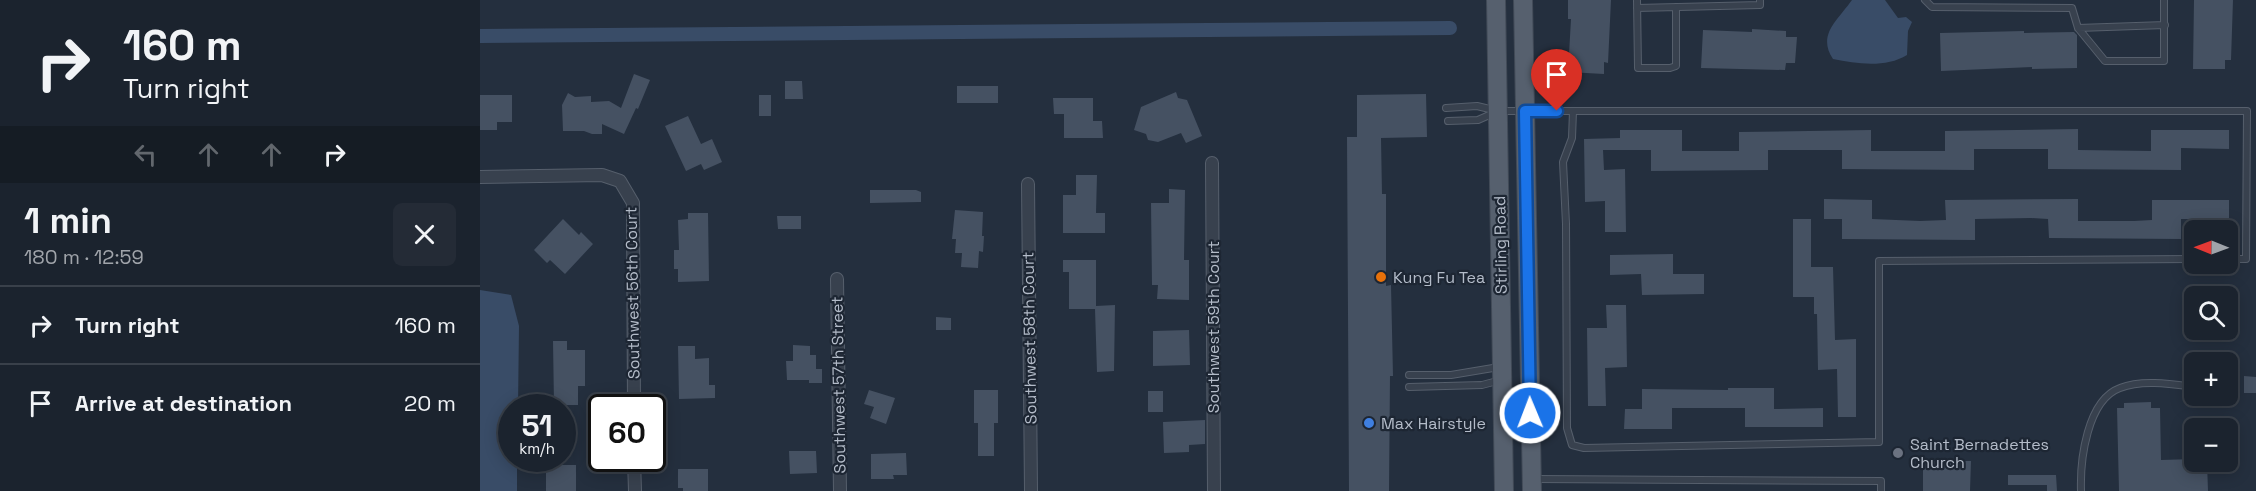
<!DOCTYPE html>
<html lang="en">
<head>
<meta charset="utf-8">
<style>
  :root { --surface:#1b232e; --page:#242b36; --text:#f1f3f6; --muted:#a0a4aa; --line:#39404a }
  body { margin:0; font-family:"Space Grotesk",sans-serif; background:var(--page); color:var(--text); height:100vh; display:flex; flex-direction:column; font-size:22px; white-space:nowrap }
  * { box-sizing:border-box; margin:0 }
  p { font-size:20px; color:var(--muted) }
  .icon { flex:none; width:33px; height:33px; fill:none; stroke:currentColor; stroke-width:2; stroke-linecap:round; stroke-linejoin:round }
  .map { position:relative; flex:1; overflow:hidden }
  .panel { display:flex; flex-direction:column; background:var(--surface); width:480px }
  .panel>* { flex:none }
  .guide { background:#1b232e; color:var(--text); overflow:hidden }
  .needle { width:39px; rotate:271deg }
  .controls { position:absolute; left:1704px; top:220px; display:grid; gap:12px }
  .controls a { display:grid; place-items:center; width:54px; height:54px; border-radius:9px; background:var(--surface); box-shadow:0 3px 15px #0003,0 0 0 2px var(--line); font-size:30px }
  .speed { position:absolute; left:18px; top:394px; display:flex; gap:12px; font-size:30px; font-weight:700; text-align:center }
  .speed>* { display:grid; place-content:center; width:78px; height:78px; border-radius:50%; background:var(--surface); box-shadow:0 3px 15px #0003,0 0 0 2px var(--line); line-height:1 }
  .speed small { font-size:15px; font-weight:400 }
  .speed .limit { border:3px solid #111; border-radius:9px; background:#fff; color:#111 }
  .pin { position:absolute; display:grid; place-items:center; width:51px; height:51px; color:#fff; margin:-62px -26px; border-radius:50% 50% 50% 0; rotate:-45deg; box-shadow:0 0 6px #0007 }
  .pin .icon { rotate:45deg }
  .me { position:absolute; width:66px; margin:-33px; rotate:359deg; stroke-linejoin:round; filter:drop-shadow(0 0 4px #0008) }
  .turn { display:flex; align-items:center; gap:21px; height:126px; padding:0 24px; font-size:27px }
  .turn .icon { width:78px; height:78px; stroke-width:2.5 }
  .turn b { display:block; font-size:42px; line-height:51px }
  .lanes { display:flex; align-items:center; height:57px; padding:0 24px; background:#0003; justify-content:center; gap:30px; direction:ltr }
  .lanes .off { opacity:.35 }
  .round { display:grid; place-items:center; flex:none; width:63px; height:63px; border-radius:9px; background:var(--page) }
  .head { display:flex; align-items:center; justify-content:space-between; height:102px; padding:0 24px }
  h1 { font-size:36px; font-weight:700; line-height:45px }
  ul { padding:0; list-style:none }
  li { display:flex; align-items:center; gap:18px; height:78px; padding:0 24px; border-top:2px solid var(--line) }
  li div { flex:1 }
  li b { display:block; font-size:22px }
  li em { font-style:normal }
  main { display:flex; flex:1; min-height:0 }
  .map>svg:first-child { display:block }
</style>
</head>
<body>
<main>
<section class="panel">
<div class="guide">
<div class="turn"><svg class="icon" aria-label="right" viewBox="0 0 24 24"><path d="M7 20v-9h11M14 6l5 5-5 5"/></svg><div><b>160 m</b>Turn right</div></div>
<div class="lanes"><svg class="icon off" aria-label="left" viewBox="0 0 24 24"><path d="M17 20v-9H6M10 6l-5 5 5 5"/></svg><svg class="icon off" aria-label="ahead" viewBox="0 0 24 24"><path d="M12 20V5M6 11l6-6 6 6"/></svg><svg class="icon off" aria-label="ahead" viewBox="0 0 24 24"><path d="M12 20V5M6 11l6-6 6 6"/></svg><svg class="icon" aria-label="right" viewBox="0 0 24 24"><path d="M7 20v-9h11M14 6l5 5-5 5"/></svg></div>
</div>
<div class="head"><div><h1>1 min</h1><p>180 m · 12:59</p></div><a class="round"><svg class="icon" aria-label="close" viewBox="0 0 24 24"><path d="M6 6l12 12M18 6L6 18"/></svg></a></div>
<ul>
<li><svg class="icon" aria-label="right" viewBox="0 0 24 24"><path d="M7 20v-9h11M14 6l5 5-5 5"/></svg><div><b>Turn right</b></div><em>160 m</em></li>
<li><svg class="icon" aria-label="arrive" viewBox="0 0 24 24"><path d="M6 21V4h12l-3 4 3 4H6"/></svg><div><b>Arrive at destination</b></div><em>20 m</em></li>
</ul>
</section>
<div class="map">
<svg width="1776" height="491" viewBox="0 0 1776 491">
  <rect width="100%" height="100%" fill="#242f3e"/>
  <path fill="#394c67" d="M1372,0H1405L1418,18L1426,17L1432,22L1428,31L1427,55C1406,68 1377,64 1353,59C1337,35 1357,21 1372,0Z
    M0,290L31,295L39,326L38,408H32V459H37V491H0Z"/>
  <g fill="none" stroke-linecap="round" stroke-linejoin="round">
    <path stroke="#394c67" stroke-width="14" d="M0,36L970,28"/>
  </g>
  <path fill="#455162" d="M1088,0H1131L1128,63L1124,62V74L1088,72L1091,19H1088Z
    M1714,0H1753L1751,60H1745V69H1713Z
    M1272,29L1306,31V37H1317L1315,63H1306L1305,70L1221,68L1223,30L1272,32Z
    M1544,31V33L1594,32L1597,35V68L1552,69V67L1461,71L1460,33Z
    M154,74L170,80L158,109L156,108L144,134L122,124V134H112L104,131H83L82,105L88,93L95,97L111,96V102L129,101L141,108Z
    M305,81H322L323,99H305Z
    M477,86H518V103H477Z
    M696,92L698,98L707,100L722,136L706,143L701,133L678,142L668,140L666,134L654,130L661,107Z
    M946,94L947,137L901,138L902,194H906V286L911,285L913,376H910L909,491H869L867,137H877V95Z
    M0,95H32V122H17V130H0Z
    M279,95H291V116H279Z
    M573,98H613V121H622L623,138H584V114H574Z
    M208,116L221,144L232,139L242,162L224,170L221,164L206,171L185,126Z
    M1598,129V150L1671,151V130H1749V149L1701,148V170L1568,169V149H1494V170L1362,169V150H1288V170L1171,171V150H1123L1124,170L1145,169L1146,232H1125V201L1105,202L1104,139L1140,138V130H1202V151H1259V132L1391,130V151H1465V131Z
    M596,175H617L616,213H625V233H583V195H596Z
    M689,189L705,190L704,260H709V300L677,299L678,285H672L671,203H689Z
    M390,190H436L441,192V202L390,203Z
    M1344,199L1392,200V219L1440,221L1466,220L1465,200L1598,199V221H1654L1672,220V200H1749V219H1701V239L1569,238L1568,219L1551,218L1495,219V240L1362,239V219H1344Z
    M475,210L503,212L502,236H504L503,252L499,251L498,268L481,267L482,253H475L476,239H472Z
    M208,213H228L229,281L198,282V269H194V250H199L198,220L208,219Z
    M297,216H321V229H298Z
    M83,219L99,235L101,232L113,244L85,274L70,260L67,263L54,250Z
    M1313,219H1331V267H1353L1355,340L1376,339V417H1358L1357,369L1338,370L1337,314H1334V297H1313Z
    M1193,254V274H1224V294L1162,295L1161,274L1130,275V255Z
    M583,260H616V306L635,305L634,371L617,372L615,309H589V272H583Z
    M1126,305H1146L1147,367L1125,368L1126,406H1108L1107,328H1127Z
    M456,317L471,318V330H456Z
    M709,330L710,365L673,366V331Z
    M73,341H87V350H105V386H98V405H74Z
    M313,345L330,346V355H336V369H342V383H329V380H307L306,361H313Z
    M198,346H215V359L229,358V385H235V398L199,399Z
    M1764,376L1776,377V393H1764Z
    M1248,388H1294V409L1343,408V427H1265V408H1192V429H1144L1145,409H1162V389L1248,390Z
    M389,390L415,398L406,424L390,418L394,407L384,404Z
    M494,390H518V423H514V456H498V423H494Z
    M668,391H683V412H668Z
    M1671,402V408H1680L1681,460L1714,459V462H1727L1728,491H1639L1637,408H1644V403Z
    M725,420V444L709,445V452L684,453L683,422Z
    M309,451H336L337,473L310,474Z
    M426,453L427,475H413L414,479H391V454Z
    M1443,461H1491L1490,491H1443Z
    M66,465H96V491H66Z
    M198,469H228V491H203V488H198Z
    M1528,475H1576L1577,491H1567V485H1528Z"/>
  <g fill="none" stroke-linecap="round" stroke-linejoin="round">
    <g stroke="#565f6c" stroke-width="8">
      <path id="lane" d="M1157,0L1158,68H1190L1196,66V7
        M1445,0L1452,7L1592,8L1598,28L1625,61H1684V0
        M1157,8L1280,5V0
        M1598,28L1685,25
        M966,108L997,106L1018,111H1767L1766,259H1748
        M1093,111L1092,138L1083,162L1086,224L1087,428L1092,445L1104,448L1399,442V261L1714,259
        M968,121L998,120L1016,112
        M929,375H971L1019,367
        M929,387L1002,385L1021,380
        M1055,479L1401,481V491
        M1601,491C1600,460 1607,400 1640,388C1662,379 1692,384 1714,387"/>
    </g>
    <g stroke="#565f6c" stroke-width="14">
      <path id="street" d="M732,163L734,491
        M0,177L122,175L140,181L153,203L154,408
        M548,184L551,491
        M357,279L360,491
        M154,459L155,491"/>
    </g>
    <g stroke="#414a57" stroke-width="20">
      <path id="primary" d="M1016,0L1024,491
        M1043,0L1052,491"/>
    </g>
    <use href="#lane" stroke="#38414e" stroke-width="6"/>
    <use href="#street" stroke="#38414e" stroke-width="12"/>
    <use href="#primary" stroke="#56606e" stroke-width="18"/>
  </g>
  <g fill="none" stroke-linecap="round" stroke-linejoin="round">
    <g stroke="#114b97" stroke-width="15">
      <path id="route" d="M1050,413L1045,111H1077"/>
    </g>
    <use href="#route" stroke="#1a73e8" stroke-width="10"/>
  </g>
  <circle fill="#e8710a" stroke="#1d2633" stroke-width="2" cx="901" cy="277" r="6"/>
  <circle fill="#3f7fe0" stroke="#1d2633" stroke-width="2" cx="889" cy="423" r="6"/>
  <circle fill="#6b7280" stroke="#1d2633" stroke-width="2" cx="1418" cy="453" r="6"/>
  <g text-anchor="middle" stroke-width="4.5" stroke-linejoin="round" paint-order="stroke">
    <g font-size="16" fill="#b4bcc9" stroke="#1d2633">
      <text transform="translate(1020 245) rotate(-91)" y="6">Stirling Road</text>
      <text transform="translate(152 293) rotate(-91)" y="6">Southwest 56th Court</text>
      <text transform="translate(733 327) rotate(-90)" y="6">Southwest 59th Court</text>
      <text transform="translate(549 338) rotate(-91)" y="6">Southwest 58th Court</text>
      <text transform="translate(358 385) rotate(-91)" y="6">Southwest 57th Street</text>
    </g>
    <g font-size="16" fill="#b4bcc9" stroke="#1d2633" text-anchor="start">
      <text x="913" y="283">Kung Fu Tea</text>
      <text x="901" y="429">Max Hairstyle</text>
      <text x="1430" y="450">Saint Bernadettes<tspan x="1430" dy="18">Church</tspan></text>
    </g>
  </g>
</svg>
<div class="controls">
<a><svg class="needle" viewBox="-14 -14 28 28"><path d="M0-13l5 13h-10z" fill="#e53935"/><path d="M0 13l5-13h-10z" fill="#a0a4aa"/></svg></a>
<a><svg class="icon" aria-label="search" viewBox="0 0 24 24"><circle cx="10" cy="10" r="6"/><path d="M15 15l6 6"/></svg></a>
<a>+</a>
<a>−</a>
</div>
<div class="speed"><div>51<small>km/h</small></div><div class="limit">60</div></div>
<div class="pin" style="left:1077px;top:111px;background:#d93025"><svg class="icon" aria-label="arrive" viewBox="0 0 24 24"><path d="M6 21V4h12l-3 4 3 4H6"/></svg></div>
<svg class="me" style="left:1050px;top:413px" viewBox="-20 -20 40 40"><circle r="17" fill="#1a73e8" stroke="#fff" stroke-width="3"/><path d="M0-11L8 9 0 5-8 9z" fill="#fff"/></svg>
</div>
</main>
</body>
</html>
